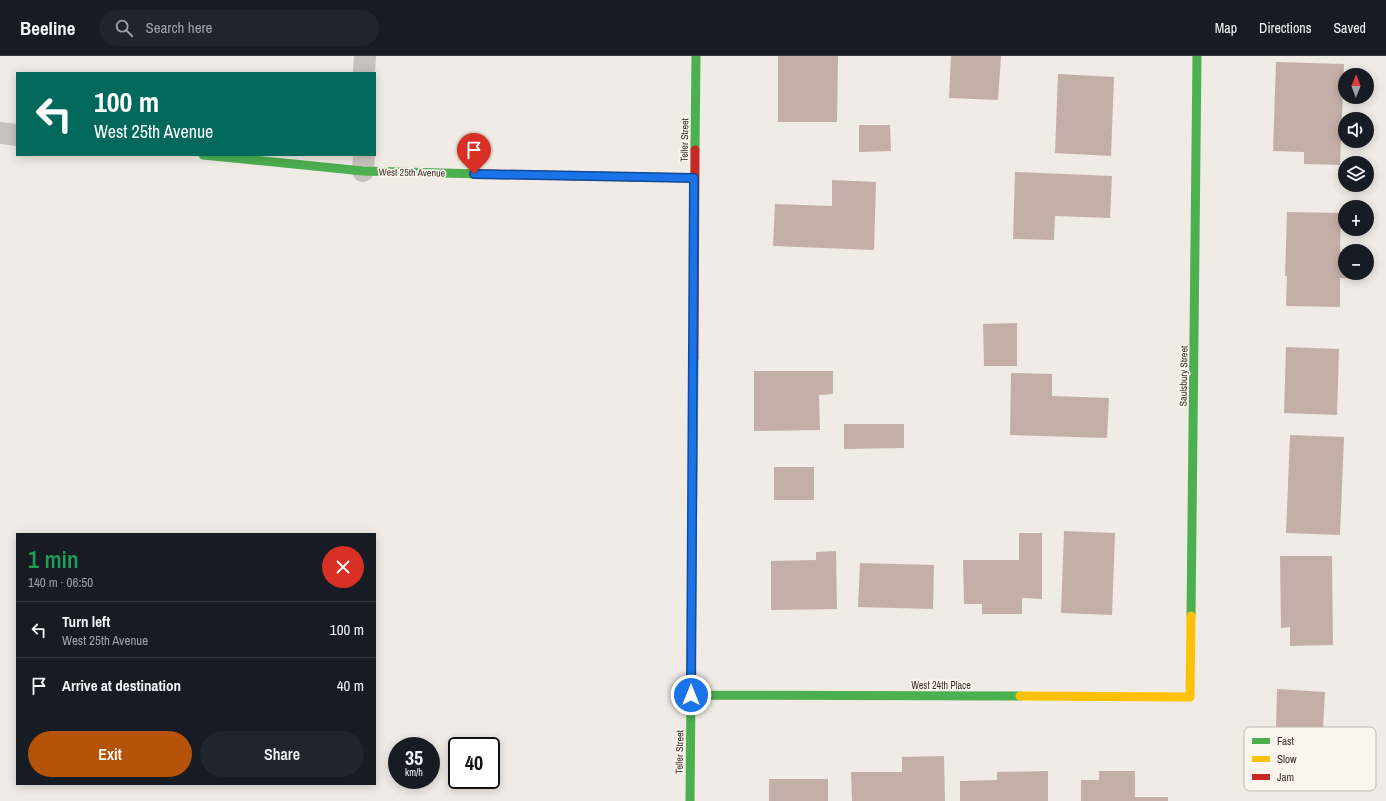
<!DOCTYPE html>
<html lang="en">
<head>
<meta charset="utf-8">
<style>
  :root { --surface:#171b24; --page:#20242c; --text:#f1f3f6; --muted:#9ea1a6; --line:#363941; --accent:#b45309 }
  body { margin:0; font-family:"Archivo Narrow",sans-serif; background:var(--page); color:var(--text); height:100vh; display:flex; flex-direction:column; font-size:15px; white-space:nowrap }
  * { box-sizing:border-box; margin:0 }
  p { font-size:13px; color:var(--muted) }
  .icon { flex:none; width:22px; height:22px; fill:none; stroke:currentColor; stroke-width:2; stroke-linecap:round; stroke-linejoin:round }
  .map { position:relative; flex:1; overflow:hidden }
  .side { position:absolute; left:16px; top:477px; width:360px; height:252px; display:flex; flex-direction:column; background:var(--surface); border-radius:0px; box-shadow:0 2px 10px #0003 }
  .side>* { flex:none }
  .hud { position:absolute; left:16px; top:16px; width:360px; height:84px; border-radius:0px; box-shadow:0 2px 10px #0003; background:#00695c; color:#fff; overflow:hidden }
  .needle { width:26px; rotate:1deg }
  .controls { position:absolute; left:1338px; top:12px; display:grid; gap:8px }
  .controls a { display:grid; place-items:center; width:36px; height:36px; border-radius:50%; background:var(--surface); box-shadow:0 2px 10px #0003; font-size:20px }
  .speed { position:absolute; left:388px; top:681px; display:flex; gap:8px; font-size:20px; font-weight:700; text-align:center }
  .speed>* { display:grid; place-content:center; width:52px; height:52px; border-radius:50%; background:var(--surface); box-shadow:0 2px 10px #0003; line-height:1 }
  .speed small { font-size:10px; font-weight:400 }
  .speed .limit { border:2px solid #111; border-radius:6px; background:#fff; color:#111 }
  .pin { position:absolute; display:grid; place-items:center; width:34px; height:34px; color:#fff; margin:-41px -17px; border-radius:50% 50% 50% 0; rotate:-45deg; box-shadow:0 0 4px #0007 }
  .pin .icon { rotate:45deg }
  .me { position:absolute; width:44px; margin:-22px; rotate:0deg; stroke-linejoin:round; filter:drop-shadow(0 0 3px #0008) }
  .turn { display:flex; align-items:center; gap:14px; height:84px; padding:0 12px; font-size:18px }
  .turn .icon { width:52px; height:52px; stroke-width:2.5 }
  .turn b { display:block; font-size:28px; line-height:34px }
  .round { display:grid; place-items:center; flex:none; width:42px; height:42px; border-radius:21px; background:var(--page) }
  .headline { display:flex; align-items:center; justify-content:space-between; height:68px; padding:0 12px }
  h1 { font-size:24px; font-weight:600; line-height:30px; color:#1e9e55 }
  .button { display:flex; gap:8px; margin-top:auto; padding:8px 12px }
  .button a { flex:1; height:46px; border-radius:24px; background:var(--accent); color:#fff; font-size:16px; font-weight:600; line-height:46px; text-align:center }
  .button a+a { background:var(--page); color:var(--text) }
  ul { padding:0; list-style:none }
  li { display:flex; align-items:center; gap:12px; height:56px; padding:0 12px; border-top:1px solid var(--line) }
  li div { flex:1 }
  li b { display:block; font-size:15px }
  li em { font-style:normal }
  header { display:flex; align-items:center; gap:24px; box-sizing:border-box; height:56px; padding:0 20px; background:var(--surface); border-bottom:1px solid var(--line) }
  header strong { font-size:19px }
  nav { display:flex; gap:22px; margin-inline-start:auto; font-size:14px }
  .search { width:280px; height:36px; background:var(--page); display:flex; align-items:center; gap:10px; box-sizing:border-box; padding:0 14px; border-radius:22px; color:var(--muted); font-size:15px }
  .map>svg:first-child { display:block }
</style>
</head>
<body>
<header>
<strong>Beeline</strong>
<div class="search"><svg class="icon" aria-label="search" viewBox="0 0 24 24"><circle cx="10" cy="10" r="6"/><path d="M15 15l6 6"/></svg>Search here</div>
<nav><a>Map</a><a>Directions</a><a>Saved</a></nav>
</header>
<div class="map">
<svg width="1386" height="745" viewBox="0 0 1386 745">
  <rect width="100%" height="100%" fill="#f0ebe5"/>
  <path fill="#c3afa7" d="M778,0H838L837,66H778Z
    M951,0H1001L998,44L949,42Z
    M1276,6L1344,8L1340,109L1304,108V96L1273,95Z
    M1058,18L1114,21L1111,100L1055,97Z
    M859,69H890L891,95L859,96Z
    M1015,116L1112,120L1110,162L1055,160L1054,184L1013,183Z
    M832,124L876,126L874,194L773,190L775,148L832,150Z
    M1287,156L1341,157L1340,196H1345V217H1355V223L1340,222V251L1286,250L1287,220H1285Z
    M1017,267V310H984L983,268Z
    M1286,291L1339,293L1337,359L1284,357Z
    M754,315H833V338L819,339L820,374L754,375Z
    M1011,317L1052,318V340L1109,342L1107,382L1010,379Z
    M844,368H904V392L844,393Z
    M1290,379L1344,381L1340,479L1286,477Z
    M774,411H814V444H774Z
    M1064,475L1115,477L1112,559L1061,557Z
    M1019,477H1042V543L1022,542V558H982V548H964L963,504H1019Z
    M836,495L837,553L771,554V505L816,504V496Z
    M1280,500H1332L1333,589L1290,590V571L1281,572Z
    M860,507L934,509L933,553L858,551Z
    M1277,633L1325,636L1323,673L1276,672Z
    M944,700L945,745H852L851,716H902V701Z
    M1048,715V745H960V725L997,724V716Z
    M1099,715H1135V741H1168V745H1081V724H1099Z
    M769,723H828V745H769Z"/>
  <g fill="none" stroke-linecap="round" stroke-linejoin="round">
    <path stroke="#c9c3be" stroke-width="22" d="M364,17L365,0
      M0,77L17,79
      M363,115L364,99"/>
    <path stroke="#4caf50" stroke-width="9" d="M695,94L696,0
      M203,99L363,115L482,118
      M1191,560L1197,0
      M691,639L1020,640
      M690,745L694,302"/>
    <path stroke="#ffc107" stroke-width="9" d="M1020,640L1190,641L1191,560"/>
    <path stroke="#c62828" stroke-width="9" d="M482,118L694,122
      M694,302L695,94"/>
  </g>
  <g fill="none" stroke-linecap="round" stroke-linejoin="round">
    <g stroke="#114b97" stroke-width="10">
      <path id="route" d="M474,118L694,122L691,639"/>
    </g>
    <use href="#route" stroke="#1a73e8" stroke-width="7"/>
  </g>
  <g text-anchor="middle" stroke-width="3.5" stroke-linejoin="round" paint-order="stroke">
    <g font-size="10" fill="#3b302b" stroke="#fbf5ee">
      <text transform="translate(684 84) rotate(-89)" y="4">Teller Street</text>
      <text transform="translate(412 116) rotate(1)" y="4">West 25th Avenue</text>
      <text transform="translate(1183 320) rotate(-89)" y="4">Saulsbury Street</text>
      <text x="941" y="633">West 24th Place</text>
      <text transform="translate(679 696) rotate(-89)" y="4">Teller Street</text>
    </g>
  </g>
  <rect x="1244" y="671" width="132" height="64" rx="6" fill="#fbf5ee" stroke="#c1bab4" stroke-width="1"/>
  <rect x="1252" y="682" width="18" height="6" fill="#4caf50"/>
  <rect x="1252" y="700" width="18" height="6" fill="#ffc107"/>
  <rect x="1252" y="718" width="18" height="6" fill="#c62828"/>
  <g font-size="11" fill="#3b302b">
    <text x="1277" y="689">Fast</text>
    <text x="1277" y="707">Slow</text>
    <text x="1277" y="725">Jam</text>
  </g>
</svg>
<div class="controls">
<a><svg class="needle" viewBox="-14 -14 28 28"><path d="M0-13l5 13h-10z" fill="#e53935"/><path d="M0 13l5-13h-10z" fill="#9ea1a6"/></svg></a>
<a><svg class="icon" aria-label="sound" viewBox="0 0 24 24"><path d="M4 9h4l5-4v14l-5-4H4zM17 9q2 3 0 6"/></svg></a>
<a><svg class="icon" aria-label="layers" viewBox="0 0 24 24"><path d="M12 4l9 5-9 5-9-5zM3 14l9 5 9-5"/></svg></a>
<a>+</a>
<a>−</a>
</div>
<div class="speed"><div>35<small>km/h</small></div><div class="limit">40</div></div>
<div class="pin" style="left:474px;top:118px;background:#d93025"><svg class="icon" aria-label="arrive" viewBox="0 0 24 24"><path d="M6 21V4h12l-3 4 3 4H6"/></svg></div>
<svg class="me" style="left:691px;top:639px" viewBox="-20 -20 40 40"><circle r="17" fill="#1a73e8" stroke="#fff" stroke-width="3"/><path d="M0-11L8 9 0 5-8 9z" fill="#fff"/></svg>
<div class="hud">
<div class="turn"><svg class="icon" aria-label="left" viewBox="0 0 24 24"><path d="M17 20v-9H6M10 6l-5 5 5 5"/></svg><div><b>100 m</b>West 25th Avenue</div></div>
</div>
<section class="side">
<div class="headline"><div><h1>1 min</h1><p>140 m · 06:50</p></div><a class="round" style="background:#d93025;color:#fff"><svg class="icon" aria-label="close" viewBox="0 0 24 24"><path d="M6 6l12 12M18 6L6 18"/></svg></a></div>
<ul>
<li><svg class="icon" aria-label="left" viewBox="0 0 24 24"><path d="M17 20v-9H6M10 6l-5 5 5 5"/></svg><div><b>Turn left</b><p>West 25th Avenue</p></div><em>100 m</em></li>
<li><svg class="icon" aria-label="arrive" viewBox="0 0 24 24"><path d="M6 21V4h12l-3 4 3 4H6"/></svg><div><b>Arrive at destination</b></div><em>40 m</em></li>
</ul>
<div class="button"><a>Exit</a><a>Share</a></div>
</section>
</div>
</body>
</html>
